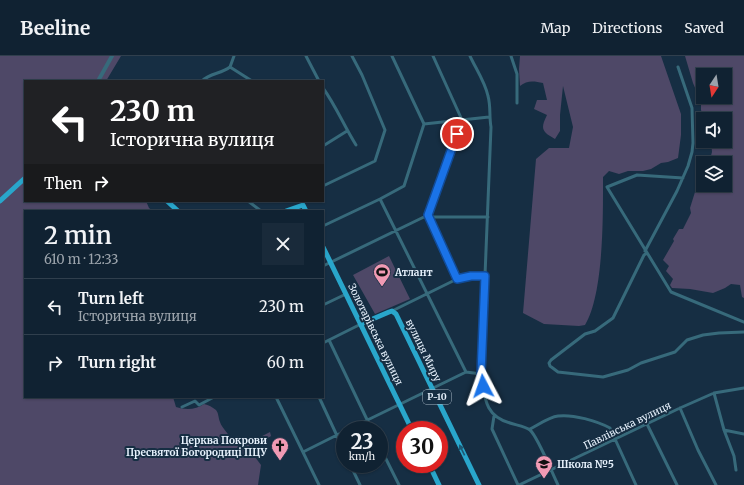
<!DOCTYPE html>
<html lang="en">
<head>
<meta charset="utf-8">
<style>
  :root { --surface:#102232; --page:#192a3a; --text:#f1f3f6; --muted:#9ca4ac; --line:#303f4d }
  body { margin:0; font-family:Merriweather,serif; background:var(--page); color:var(--text); height:100vh; display:flex; flex-direction:column; font-size:15px; white-space:nowrap }
  * { box-sizing:border-box; margin:0 }
  p { font-size:13px; color:var(--muted) }
  .icon { flex:none; width:22px; height:22px; fill:none; stroke:currentColor; stroke-width:2; stroke-linecap:round; stroke-linejoin:round }
  .map { position:relative; flex:1; overflow:hidden }
  .side { position:absolute; left:24px; top:154px; width:300px; height:188px; display:flex; flex-direction:column; background:var(--surface); border-radius:0px; box-shadow:0 1px 3px #0004,0 0 0 1px var(--line) }
  .side>* { flex:none }
  .banner { position:absolute; left:24px; top:24px; width:300px; height:122px; border-radius:0px; box-shadow:0 1px 3px #0004,0 0 0 1px var(--line); background:#202124; color:#fff; overflow:hidden }
  .needle { width:26px; rotate:192deg }
  .tools { position:absolute; left:696px; top:12px; display:grid; gap:8px }
  .tools a { display:grid; place-items:center; width:36px; height:36px; border-radius:0px; background:var(--surface); box-shadow:0 1px 3px #0004,0 0 0 1px var(--line); font-size:20px }
  .speed { position:absolute; left:336px; top:365px; display:flex; gap:8px; font-size:20px; font-weight:700; text-align:center }
  .speed>* { display:grid; place-content:center; width:52px; height:52px; border-radius:50%; background:var(--surface); box-shadow:0 1px 3px #0004,0 0 0 1px var(--line); line-height:1 }
  .speed small { font-size:10px; font-weight:400 }
  .speed .limit { border:6px solid #d22; background:#fff; color:#111 }
  .pin { position:absolute; display:grid; place-items:center; width:34px; height:34px; color:#fff; margin:-17px; border:2px solid #fff; border-radius:50%; box-shadow:0 1px 4px #0007 }
  .me { position:absolute; width:44px; margin:-22px; rotate:356deg; stroke-linejoin:round; filter:drop-shadow(0 0 3px #0008) }
  .turn { display:flex; align-items:center; gap:14px; height:84px; padding:0 20px; font-size:18px }
  .turn .icon { width:52px; height:52px; stroke-width:2.5 }
  .turn b { display:block; font-size:28px; line-height:34px }
  .then { display:flex; align-items:center; height:38px; padding:0 20px; background:#0003; gap:8px; font-size:15px }
  .round { display:grid; place-items:center; flex:none; width:42px; height:42px; border-radius:0px; background:var(--page) }
  .overview { display:flex; align-items:center; justify-content:space-between; height:68px; padding:0 20px }
  h1 { font-size:24px; font-weight:600; line-height:30px }
  ul { padding:0; list-style:none }
  li { display:flex; align-items:center; gap:12px; height:56px; padding:0 20px; border-top:1px solid var(--line) }
  li div { flex:1 }
  li b { display:block; font-size:15px }
  li em { font-style:normal }
  header { display:flex; align-items:center; gap:24px; box-sizing:border-box; height:56px; padding:0 20px; background:var(--surface); border-bottom:1px solid var(--line) }
  header strong { font-size:19px }
  nav { display:flex; gap:22px; margin-inline-start:auto; font-size:14px }
  .map>svg:first-child { display:block }
</style>
</head>
<body>
<header>
<strong>Beeline</strong>
<nav><a>Map</a><a>Directions</a><a>Saved</a></nav>
</header>
<div class="map">
<svg width="744" height="429" viewBox="0 0 744 429">
  <rect width="100%" height="100%" fill="#162e43"/>
  <path fill="#4e4867" fill-rule="evenodd" d="M0,0H121L106,25H25V145H146L149,152L153,155H25V341H173L176,351C185,354 196,354 204,348C209,349 212,351 216,354C219,358 218,361 220,366C222,373 230,377 230,385L235,384L240,390H243L270,376L271,380L249,394L252,401H255L261,409L258,429H0Z
    M520,0H661L681,58V79L678,102L668,106L661,107L651,113L643,115H628L619,118L609,115L603,121C603,158 604,238 585,269L579,270L544,268L523,257L536,103L549,92H569L573,71L563,30L560,59V75L555,83C542,76 540,73 547,59L534,53L537,44H547L543,27C534,25 527,24 520,30L519,13Z
    M685,0H744V242L742,241L740,229L731,228L725,232L713,237L690,233L672,232L670,229L673,223L666,215L669,210L663,204L674,185L673,183L679,173H683L691,157L690,152L700,120L703,116V129H725V107H709L712,96L711,85H725V63H704L701,54V46L693,27ZM703,19H725V41H703Z
    M389,200L410,243L375,258L353,219Z"/>
  <g fill="none" stroke-linecap="round" stroke-linejoin="round">
    <path stroke="#376a7b" stroke-width="3" d="M306,0L319,25
      M392,0L424,68
      M433,0L462,64L428,159L457,223
      M470,0C476,13 485,26 488,40C491,51 489,60 491,71L481,318C485,341 484,360 510,367C515,369 525,370 530,374C538,381 552,417 558,429
      M511,0L517,18V47
      M230,11L234,0
      M202,25C210,17 221,18 230,11L252,25
      M323,32C336,50 344,70 356,89
      M424,68L489,61
      M323,90L347,75
      M683,122L637,119L607,131L671,236L744,266
      M323,130L375,105L385,74L362,19L352,0
      M380,143L466,316
      M248,145L261,155
      M323,170L380,143L404,130L424,68
      M645,195L677,135L688,110L692,96L693,87L692,52L678,11
      M647,197L644,199L613,262L595,275L585,278L551,304L549,307L550,310L558,316L603,321L628,314L641,307L675,296L687,284L703,279L719,277L744,276
      M323,210L428,159L432,161H488
      M323,249L346,238
      M392,255L457,223L471,220H485
      M329,284L372,374
      M323,287L361,268
      M714,337L724,374L734,400L736,414
      M276,341L319,429
      M319,341L345,397
      M182,351L195,345L199,349L214,341
      M680,352L698,394L716,429
      M494,360L492,373L518,429
      M647,368L677,429
      M530,373C538,369 549,361 558,360C573,358 597,365 610,372L636,429
      M347,374L466,316L481,318
      M724,374L744,378
      M379,389L399,429
      M303,396L345,375
      M350,408L360,429
      M519,429L680,352L714,337L744,332"/>
    <path stroke="#376a7b" stroke-width="4" d="M98,25L112,0"/>
    <path stroke="#29a6cb" stroke-width="5" d="M0,145L25,122
      M167,145L178,155
      M286,155L303,149L306,155
      M323,191L412,374
      M361,268L389,256L392,255L396,258L479,429
      M429,408L439,429"/>
  </g>
  <defs><path id="oneway-solid" d="M-6-.8H1V-3.2L6.5 0L1 3.2V.8H-6Z"/></defs>
  <use fill="#1d5873" href="#oneway-solid" transform="translate(462 394) rotate(-116)"/>
  <g fill="none" stroke-linecap="round" stroke-linejoin="round">
    <g stroke="#114b97" stroke-width="10">
      <path id="route" d="M457,78L428,159L457,223L471,220H485L481,318L483,330"/>
    </g>
    <use href="#route" stroke="#1a73e8" stroke-width="7"/>
  </g>
  <defs>
    <g id="stadium-pin" transform="scale(0.9)"><path d="M0 17L-7.5 6A9.5 9.5 0 1 1 7.5 6Z" fill="#f19ab4" stroke="#162e43"/><path d="M0-5a6.5 5 0 1 0 0 10a6.5 5 0 1 0 0-10ZM-3.5-1.8h7v3.6h-7Z" fill="#111"/></g>
    <g id="church-pin" transform="scale(0.9)"><path d="M0 17L-7.5 6A9.5 9.5 0 1 1 7.5 6Z" fill="#f19ab4" stroke="#162e43"/><path d="M-1.2-6h2.4v3.5h3.3v2.4h-3.3V6h-2.4V-.1h-3.3v-2.4h3.3Z" fill="#111"/></g>
    <g id="school-pin" transform="scale(0.9)"><path d="M0 17L-7.5 6A9.5 9.5 0 1 1 7.5 6Z" fill="#f19ab4" stroke="#162e43"/><path d="M0-5L7-2L0 1L-7-2ZM-4 1L0 2.5L4 1V4Q0 6-4 4Z" fill="#111"/></g>
  </defs>
  <g fill-rule="evenodd">
    <use href="#stadium-pin" x="382" y="216"/>
    <use href="#church-pin" x="280" y="390"/>
    <use href="#school-pin" x="544" y="408"/>
  </g>
  <g text-anchor="middle" stroke-width="4" stroke-linejoin="round" paint-order="stroke">
    <rect fill="#162e43" stroke="#a8b7c5" stroke-width="1" x="423" y="334" width="28" height="14" rx="3"/>
    <g font-size="9" font-weight="bold" fill="#e7f2fd">
      <text x="437" y="344">Р-10</text>
    </g>
    <g font-size="10" font-weight="bold" fill="#e7f2fd" stroke="#162e43" text-anchor="start">
      <text x="395" y="220">Атлант</text>
      <text x="267" y="388" text-anchor="end">Церква Покрови<tspan x="267" dy="12">Пресвятої Богородиці ПЦУ</tspan></text>
      <text x="557" y="412">Школа №5</text>
    </g>
    <g font-size="10" fill="#e7f2fd" stroke="#162e43">
      <text transform="translate(376 278) rotate(64)" y="4">Золотарівська вулиця</text>
      <text transform="translate(424 294) rotate(64)" y="4">вулиця Миру</text>
      <text transform="translate(627 369) rotate(-26)" y="4">Павлівська вулиця</text>
    </g>
  </g>
</svg>
<div class="tools">
<a><svg class="needle" viewBox="-14 -14 28 28"><path d="M0-13l5 13h-10z" fill="#e53935"/><path d="M0 13l5-13h-10z" fill="#9ca4ac"/></svg></a>
<a><svg class="icon" aria-label="sound" viewBox="0 0 24 24"><path d="M4 9h4l5-4v14l-5-4H4zM17 9q2 3 0 6"/></svg></a>
<a><svg class="icon" aria-label="layers" viewBox="0 0 24 24"><path d="M12 4l9 5-9 5-9-5zM3 14l9 5 9-5"/></svg></a>
</div>
<div class="speed"><div>23<small>km/h</small></div><div class="limit">30</div></div>
<div class="pin" style="left:457px;top:78px;background:#d93025"><svg class="icon" aria-label="arrive" viewBox="0 0 24 24"><path d="M6 21V4h12l-3 4 3 4H6"/></svg></div>
<svg class="me" style="left:483px;top:330px" viewBox="-20 -20 40 40"><path d="M0-17L14 15 0 8-14 15z" fill="#1a73e8" stroke="#fff" stroke-width="4"/></svg>
<div class="banner">
<div class="turn"><svg class="icon" aria-label="left" viewBox="0 0 24 24"><path d="M17 20v-9H6M10 6l-5 5 5 5"/></svg><div><b>230 m</b>Історична вулиця</div></div>
<div class="then">Then<svg class="icon" aria-label="right" viewBox="0 0 24 24"><path d="M7 20v-9h11M14 6l5 5-5 5"/></svg></div>
</div>
<section class="side">
<div class="overview"><div><h1>2 min</h1><p>610 m · 12:33</p></div><a class="round"><svg class="icon" aria-label="close" viewBox="0 0 24 24"><path d="M6 6l12 12M18 6L6 18"/></svg></a></div>
<ul>
<li><svg class="icon" aria-label="left" viewBox="0 0 24 24"><path d="M17 20v-9H6M10 6l-5 5 5 5"/></svg><div><b>Turn left</b><p>Історична вулиця</p></div><em>230 m</em></li>
<li><svg class="icon" aria-label="right" viewBox="0 0 24 24"><path d="M7 20v-9h11M14 6l5 5-5 5"/></svg><div><b>Turn right</b></div><em>60 m</em></li>
</ul>
</section>
</div>
</body>
</html>
